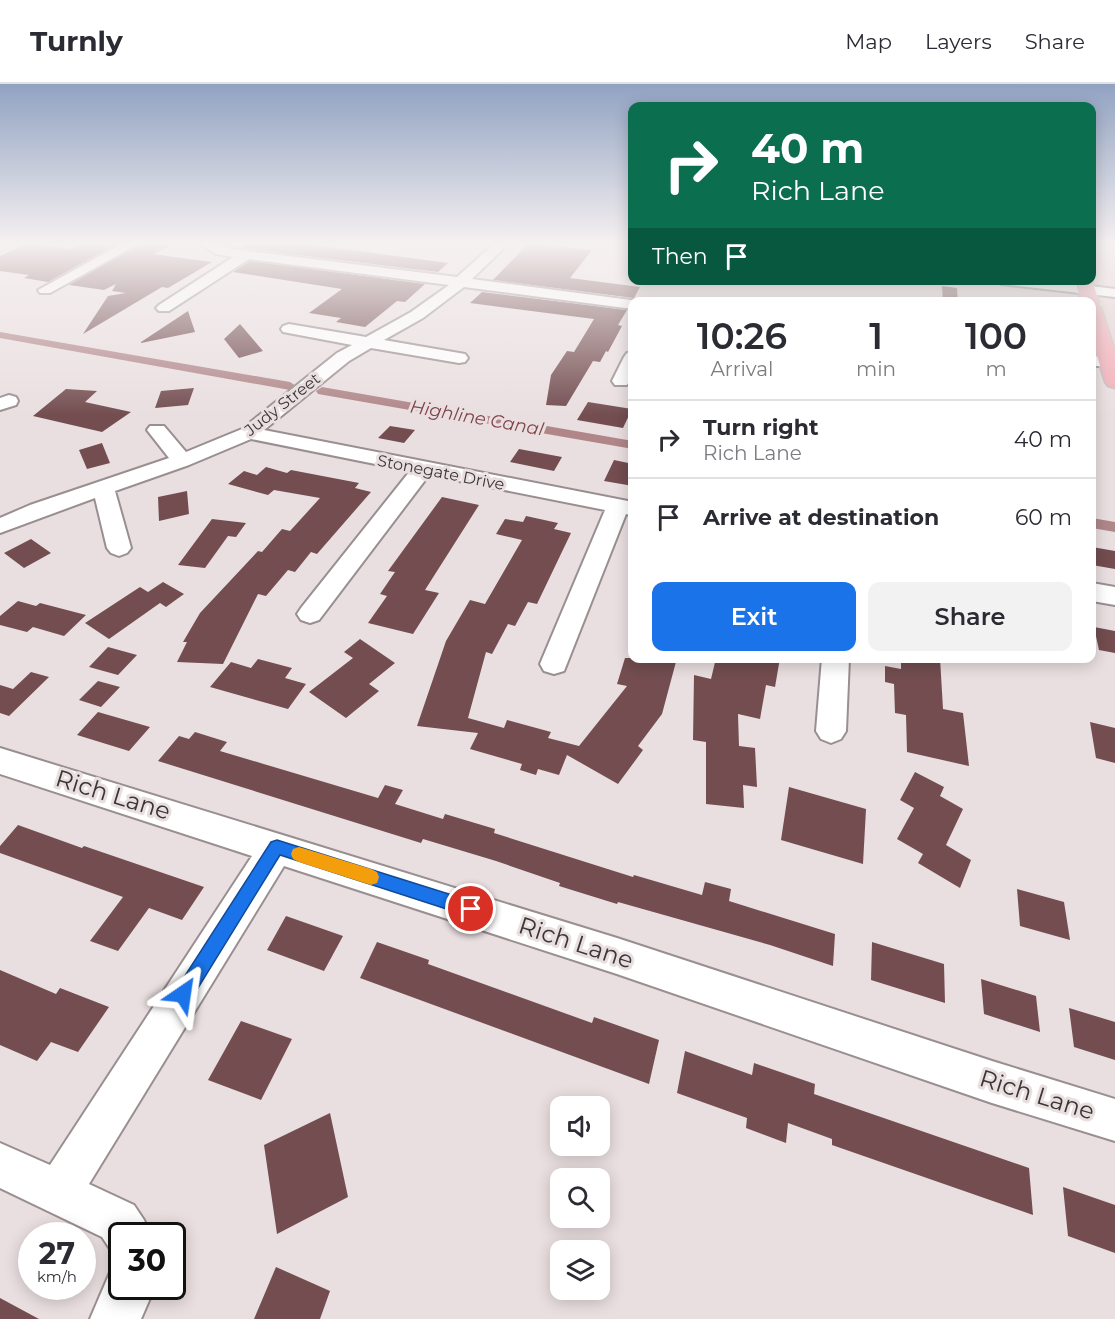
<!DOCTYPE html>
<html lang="en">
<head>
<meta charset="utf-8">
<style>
  :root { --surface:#fff; --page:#f2f2f3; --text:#2b2b33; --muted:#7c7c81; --line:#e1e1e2; --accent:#1a73e8 }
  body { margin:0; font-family:Montserrat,sans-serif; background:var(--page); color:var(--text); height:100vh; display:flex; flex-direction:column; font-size:22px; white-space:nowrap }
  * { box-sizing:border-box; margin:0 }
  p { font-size:20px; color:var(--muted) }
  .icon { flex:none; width:33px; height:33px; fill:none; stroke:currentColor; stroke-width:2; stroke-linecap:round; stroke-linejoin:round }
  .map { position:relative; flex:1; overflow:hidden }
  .sheet { position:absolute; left:628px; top:213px; width:468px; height:366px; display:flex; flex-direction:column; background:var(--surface); border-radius:12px; box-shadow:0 3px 15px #0003 }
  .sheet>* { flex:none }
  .banner { position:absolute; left:628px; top:18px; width:468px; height:183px; border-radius:12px; box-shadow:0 3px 15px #0003; background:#0b6e4f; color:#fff; overflow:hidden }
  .tools { position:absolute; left:550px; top:1012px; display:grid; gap:12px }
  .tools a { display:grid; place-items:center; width:60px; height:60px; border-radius:12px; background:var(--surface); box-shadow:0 3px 15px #0003; font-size:30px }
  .speed { position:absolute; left:18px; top:1138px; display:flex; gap:12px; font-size:30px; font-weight:700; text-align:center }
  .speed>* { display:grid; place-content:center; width:78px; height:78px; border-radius:50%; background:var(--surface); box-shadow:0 3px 15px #0003; line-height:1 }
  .speed small { font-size:15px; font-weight:400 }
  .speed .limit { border:3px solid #111; border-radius:9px; background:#fff; color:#111 }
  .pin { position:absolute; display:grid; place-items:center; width:51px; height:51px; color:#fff; margin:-26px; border:3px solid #fff; border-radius:50%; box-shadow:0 2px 6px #0007 }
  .me { position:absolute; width:66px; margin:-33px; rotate:32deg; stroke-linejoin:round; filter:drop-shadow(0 0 4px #0008) }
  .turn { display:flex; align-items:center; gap:21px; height:126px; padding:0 24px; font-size:27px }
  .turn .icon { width:78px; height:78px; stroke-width:2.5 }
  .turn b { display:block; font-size:42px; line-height:51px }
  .then { display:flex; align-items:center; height:57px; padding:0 24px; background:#0003; gap:12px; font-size:22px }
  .eta { display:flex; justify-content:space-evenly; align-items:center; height:102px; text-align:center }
  .eta b { font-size:36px; font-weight:600; line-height:42px }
  .button { display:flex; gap:12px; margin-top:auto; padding:12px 24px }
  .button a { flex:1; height:69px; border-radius:12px; background:var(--accent); color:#fff; font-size:24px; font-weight:600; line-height:69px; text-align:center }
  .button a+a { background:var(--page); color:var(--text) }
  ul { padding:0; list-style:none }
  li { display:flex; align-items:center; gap:18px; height:78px; padding:0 24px; border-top:2px solid var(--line) }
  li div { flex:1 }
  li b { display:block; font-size:22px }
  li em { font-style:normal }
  header { display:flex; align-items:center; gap:36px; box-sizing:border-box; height:84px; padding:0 30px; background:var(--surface); border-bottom:2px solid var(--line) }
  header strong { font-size:28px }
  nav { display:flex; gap:33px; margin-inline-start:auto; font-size:21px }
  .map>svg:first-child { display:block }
</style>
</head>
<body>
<header>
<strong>Turnly</strong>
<nav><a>Map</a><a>Layers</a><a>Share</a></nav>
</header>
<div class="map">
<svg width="1115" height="1235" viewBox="0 0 1115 1235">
  <rect width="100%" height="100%" fill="#eadfe0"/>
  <path fill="#e3d0d1" d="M1092,159H1115V298L1092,224Z"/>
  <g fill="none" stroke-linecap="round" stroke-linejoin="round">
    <path fill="#b08689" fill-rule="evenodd" d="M0,248L290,298L296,302L290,306L0,254Z
      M322,303L633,357V365L318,310L316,307Z
      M1092,434L1115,438V448L1092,444Z"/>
  </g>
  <path fill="#734d50" d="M29,159L71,165L80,161L118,159L48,198L24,194L29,191L0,187V172Z
    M142,159H177L153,170L212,178L168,204L162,203L83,250L108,212L126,209L112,207L116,200L104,206L69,201Z
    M249,159H299L448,179L438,188L241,164Z
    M529,159L592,166L570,194L640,203L634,214L493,196Z
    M250,177L425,200L405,218L397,217L365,243L336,238L341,234L309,229L342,205L233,188Z
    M942,202L957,204L958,218H943Z
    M482,208L627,226L618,241L622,242L608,268L606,267L600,278L593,277L566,322L546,321L551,291L567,267L574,268L594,235L470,219Z
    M188,227L195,248L141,259V258Z
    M240,240L263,267L239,274L224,255Z
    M194,304L188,321L155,324L161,307Z
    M66,305L97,307L85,318L131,328L102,348L33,332Z
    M588,318L632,325L623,344L577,336Z
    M390,342L415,346L404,359L378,354Z
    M102,359L110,379L87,385L79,366Z
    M519,365L562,373L554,387L510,378Z
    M614,376L633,380V402L604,397Z
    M266,383L287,389L291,386L359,399L355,404L371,408L317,470L311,468L295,488L288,486L266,512L258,510L223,580L177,578L187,558H183L200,529L258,467L262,468L282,445L290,447L320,414L274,406L268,411L228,400L244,387L257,391Z
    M187,407L189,430L159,437L158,413Z
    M442,413L479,421L425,506L439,509L413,550L368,539L387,512L380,510L395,488L388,487Z
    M526,432L558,439L554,445L571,449L537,520L528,518L515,542L508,540L492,570L486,568L468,634L504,644L507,636L551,648L548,654L579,662L627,602L617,600L625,574H677L662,630L638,662L643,666L618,700L567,671L559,691L538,685L536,691L520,686L522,680L470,665L478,649L417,642L446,557L470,516L485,520L522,456L496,450L505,435L523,438Z
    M212,435L246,439L236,453L228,452L205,484L178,481Z
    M31,455L51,469L24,484L4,469Z
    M1092,463L1115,467V485L1092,481Z
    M163,498L184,510L166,523L160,519L109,555L85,539L140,503L148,508Z
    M18,517L36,522L40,519L86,531L64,552L33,543L27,548L0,541V532Z
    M1094,543L1115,547V569L1099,566Z
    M360,555L395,579L369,600L379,607L346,634L309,608L353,574L344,568Z
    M108,563L137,571L118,591L89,583Z
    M716,574H780L775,603L766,601L760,635L738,630L739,662L755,664L757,703L743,701L744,724L706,720V658L693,656L694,591L711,595Z
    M901,574H940L943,625L963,629L969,682L907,668L906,631L895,629L894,600L885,598V582L901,585Z
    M258,575L292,584L285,594L306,600L288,625L210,603L231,578L251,584Z
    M31,588L49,593L9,632L0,629V601L13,605Z
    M98,597L120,603L101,623L79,616Z
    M98,628L150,643L129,667L77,651Z
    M1090,638L1115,644V679L1096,674Z
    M195,648L227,658L220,667L378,714L385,701L403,706L395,720L443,735L445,730L495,745L494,749L633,793L634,791L702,811L705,798L731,805L729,817L835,850L833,882L770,861L618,818L617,820L559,802L560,799L496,777L423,755L421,759L158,677L179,652L189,655Z
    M915,688L944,703L940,712L963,725L946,761L971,776L960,804L918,779L923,770L897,755L914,724L900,716Z
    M789,703L866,725L863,780L781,756Z
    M18,741L82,764L84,762L204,803L182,836L149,824L118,867L90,857L123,813L0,769V762Z
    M1017,805L1064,818L1070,856L1020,842Z
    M286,832L343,852L324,887L267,866Z
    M377,858L429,876L428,880L592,939L594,933L659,956L649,1000L360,894Z
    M872,858L944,880L945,919L871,896Z
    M0,886L56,910L60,904L109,923L78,968L51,958L37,977L0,961Z
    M981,895L1036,912L1040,948L984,930Z
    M1069,924L1115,938V976L1074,963Z
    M241,937L292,955L261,1016L208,996Z
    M685,967L752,991L754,979L815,1000L814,1010L1029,1084L1033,1131L832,1061V1055L788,1039L786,1059L746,1044L747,1034L677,1009Z
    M330,1029L348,1113L277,1150L264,1061Z
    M1063,1103L1115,1121V1169L1068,1152Z
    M276,1183L330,1207L320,1235H254Z
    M0,1214L39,1235H0Z"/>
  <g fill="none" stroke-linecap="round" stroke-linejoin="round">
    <g stroke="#998f90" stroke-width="4">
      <path id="minor" d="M123,159H140L50,209H40L38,206Z
        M199,159H216L232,165L457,193L495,159H509L472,195L638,217L633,218V225L464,203L423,234L384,256L465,270L468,274L465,278L459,279L371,264L349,277L264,346L633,418V432L626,430L564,587L554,590L544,587L540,580L605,426L429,391L319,536L310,539L301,536L297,530L301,524L410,387L251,355L189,381L115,407L131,464L127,469L119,472L111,469L107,464L95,414L0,449V434L30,421L169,374L147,346L150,342H164L186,368L242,345L337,269L352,261L283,248L281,245L283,242L289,240L366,253L411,228L449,201L249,175L169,227H159L156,224L159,221L233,173L216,170Z
        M994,196H1044L1115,205V213L1001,200Z
        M633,268C633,280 634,290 627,301H615L612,297L624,273L627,269Z
        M1092,272L1115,274V282H1092Z
        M9,311L16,313L18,317L16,321L0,326V314Z
        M1092,499L1115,503V521L1092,517Z
        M822,574H849L846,647L841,655L831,659L821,655L816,647Z
        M0,664L617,854L992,977L1115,1015V1057L992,1019L617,890L284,782L89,1100L134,1121L144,1136L151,1152H122V1172L112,1168L102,1153L0,1104V1059L50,1081L252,772L0,690Z
        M122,1182V1203H152L151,1212L141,1235H90L111,1186Z"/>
    </g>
    <g stroke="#c0bfbf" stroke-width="3">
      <path id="major" d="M1075,196H1092L1099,218L1097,220L1101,224L1115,267V304L1108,302L1105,298L1092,255V218H1081Z"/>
    </g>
    <use href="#minor" fill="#fff" fill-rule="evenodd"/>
    <use href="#major" fill="#f2adb6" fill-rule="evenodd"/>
  </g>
  <linearGradient id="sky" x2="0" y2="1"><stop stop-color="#91a2c2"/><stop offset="0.48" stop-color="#f6f1f1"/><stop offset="1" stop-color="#f6f1f1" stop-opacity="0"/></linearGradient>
  <rect width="1115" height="332" fill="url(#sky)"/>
  <path fill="#1a73e8" stroke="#114b97" stroke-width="1.5" d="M277,756L471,817L477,819L480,825L477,831L471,833L280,771L190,917L183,920L177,917L174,910L177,904L271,758Z"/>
  <path fill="#f59e0b" d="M299,763L371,785L377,788L379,793L377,799L371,801L299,778L293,775L291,770L293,765Z"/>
  <g text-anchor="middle" stroke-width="6" stroke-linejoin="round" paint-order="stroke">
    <g font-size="16" fill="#3a3636" stroke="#eadfe0">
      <text transform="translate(282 320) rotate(-38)" y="6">Judy Street</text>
      <text transform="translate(441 388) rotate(11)" y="6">Stonegate Drive</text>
    </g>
    <g font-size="18" font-style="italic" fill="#7e4349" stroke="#eadfe0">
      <text transform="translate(477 334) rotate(10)" y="6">Highline Canal</text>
    </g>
    <g font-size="24" fill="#3a3636" stroke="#eadfe0">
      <text transform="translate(113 711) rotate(17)" y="8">Rich Lane</text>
      <text transform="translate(576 859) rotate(18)" y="8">Rich Lane</text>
      <text transform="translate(1037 1011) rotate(17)" y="8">Rich Lane</text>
    </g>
  </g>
</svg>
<div class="tools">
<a><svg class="icon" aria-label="sound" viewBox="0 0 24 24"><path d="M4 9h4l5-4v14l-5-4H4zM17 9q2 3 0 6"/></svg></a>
<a><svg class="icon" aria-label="search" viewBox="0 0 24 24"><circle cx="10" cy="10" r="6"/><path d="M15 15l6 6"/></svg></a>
<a><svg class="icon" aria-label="layers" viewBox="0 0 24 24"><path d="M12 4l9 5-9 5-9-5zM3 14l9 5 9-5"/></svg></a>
</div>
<div class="speed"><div>27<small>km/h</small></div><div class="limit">30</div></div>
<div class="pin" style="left:471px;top:825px;background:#d93025"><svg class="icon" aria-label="arrive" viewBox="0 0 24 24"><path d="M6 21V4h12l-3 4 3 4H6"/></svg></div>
<svg class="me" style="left:183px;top:910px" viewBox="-20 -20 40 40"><path d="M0-17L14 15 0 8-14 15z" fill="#1a73e8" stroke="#fff" stroke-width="4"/></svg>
<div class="banner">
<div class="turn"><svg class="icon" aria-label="right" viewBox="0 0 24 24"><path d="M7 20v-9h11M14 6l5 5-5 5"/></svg><div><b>40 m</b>Rich Lane</div></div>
<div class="then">Then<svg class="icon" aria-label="arrive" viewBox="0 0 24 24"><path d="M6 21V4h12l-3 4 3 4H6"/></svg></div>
</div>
<section class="sheet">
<div class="eta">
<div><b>10:26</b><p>Arrival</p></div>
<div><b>1</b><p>min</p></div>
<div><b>100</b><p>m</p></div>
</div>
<ul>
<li><svg class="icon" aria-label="right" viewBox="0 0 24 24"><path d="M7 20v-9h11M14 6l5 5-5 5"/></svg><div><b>Turn right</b><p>Rich Lane</p></div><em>40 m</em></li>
<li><svg class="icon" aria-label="arrive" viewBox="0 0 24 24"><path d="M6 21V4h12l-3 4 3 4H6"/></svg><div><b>Arrive at destination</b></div><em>60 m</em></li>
</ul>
<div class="button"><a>Exit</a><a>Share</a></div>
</section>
</div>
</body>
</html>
